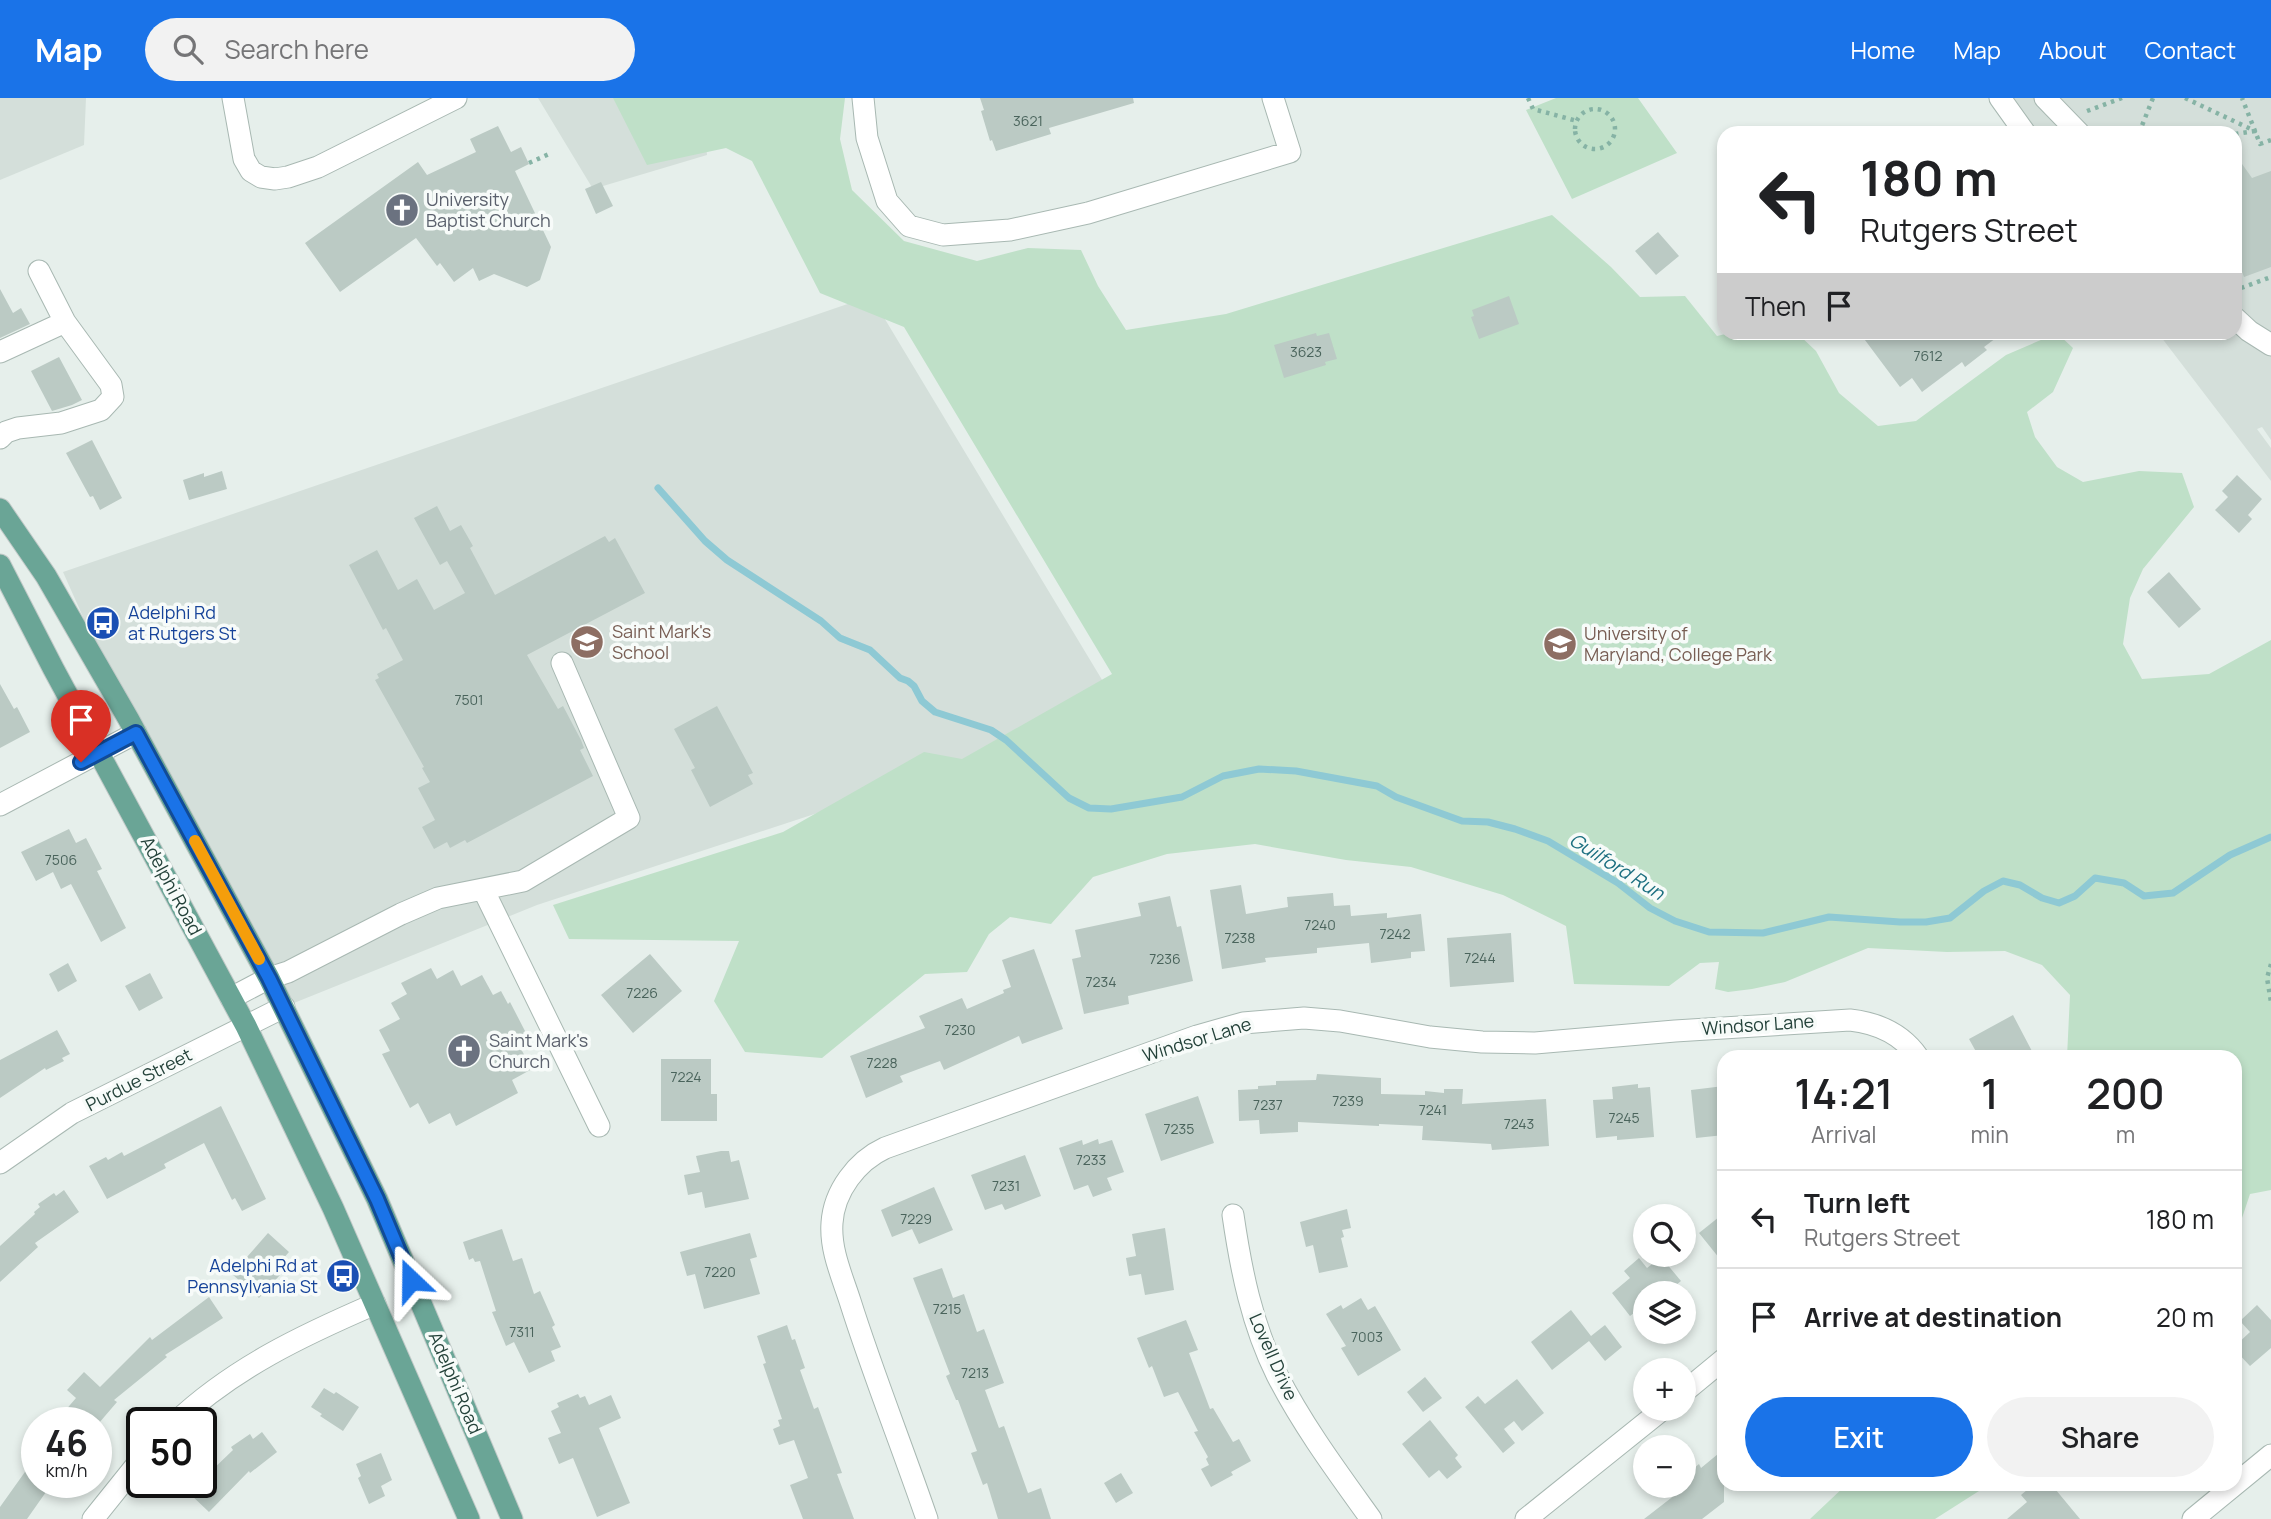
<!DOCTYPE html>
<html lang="en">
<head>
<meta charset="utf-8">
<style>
  :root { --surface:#fff; --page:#f2f2f2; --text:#202124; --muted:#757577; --line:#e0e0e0; --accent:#1a73e8 }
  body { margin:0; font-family:Manrope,sans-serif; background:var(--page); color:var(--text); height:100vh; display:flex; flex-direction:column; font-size:26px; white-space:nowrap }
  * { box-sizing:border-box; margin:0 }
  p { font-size:23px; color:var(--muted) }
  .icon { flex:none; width:38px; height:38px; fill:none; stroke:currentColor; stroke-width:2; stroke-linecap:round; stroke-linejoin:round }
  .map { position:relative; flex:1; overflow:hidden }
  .panel { position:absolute; left:1717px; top:952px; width:525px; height:441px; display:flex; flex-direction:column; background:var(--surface); border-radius:21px; box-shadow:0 4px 10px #0003 }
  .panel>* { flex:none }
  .top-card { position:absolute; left:1717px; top:28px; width:525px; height:214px; border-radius:21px; box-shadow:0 4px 10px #0003; background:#fff; color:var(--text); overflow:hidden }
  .controls { position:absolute; left:1633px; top:1106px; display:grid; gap:14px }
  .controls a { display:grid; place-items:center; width:63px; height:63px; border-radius:50%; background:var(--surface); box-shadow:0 4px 10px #0003; font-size:35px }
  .speed { position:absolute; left:21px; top:1309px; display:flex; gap:14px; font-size:35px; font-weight:700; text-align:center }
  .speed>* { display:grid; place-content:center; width:91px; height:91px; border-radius:50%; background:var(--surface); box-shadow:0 4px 10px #0003; line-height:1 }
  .speed small { font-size:18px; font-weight:400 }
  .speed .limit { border:4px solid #111; border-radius:10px; background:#fff; color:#111 }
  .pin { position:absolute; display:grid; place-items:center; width:60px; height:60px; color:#fff; margin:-72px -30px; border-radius:50% 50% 50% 0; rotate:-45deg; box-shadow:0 0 7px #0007 }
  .pin .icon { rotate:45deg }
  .me { position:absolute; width:77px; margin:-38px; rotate:337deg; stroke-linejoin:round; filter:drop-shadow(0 0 5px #0008) }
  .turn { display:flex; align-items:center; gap:24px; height:147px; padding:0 28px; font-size:32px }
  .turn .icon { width:91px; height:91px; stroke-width:2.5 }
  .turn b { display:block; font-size:49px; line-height:60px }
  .then { display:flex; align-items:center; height:66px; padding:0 28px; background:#0003; gap:14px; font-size:26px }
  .eta { display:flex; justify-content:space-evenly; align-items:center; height:119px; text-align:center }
  .eta b { font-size:42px; font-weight:600; line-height:49px }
  .button { display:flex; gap:14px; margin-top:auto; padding:14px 28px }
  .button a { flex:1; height:80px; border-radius:42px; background:var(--accent); color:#fff; font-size:28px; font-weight:600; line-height:80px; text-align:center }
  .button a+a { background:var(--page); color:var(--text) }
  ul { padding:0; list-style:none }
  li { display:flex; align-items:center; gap:21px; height:98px; padding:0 28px; border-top:2px solid var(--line) }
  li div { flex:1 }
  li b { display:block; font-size:26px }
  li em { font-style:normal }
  header { display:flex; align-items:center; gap:42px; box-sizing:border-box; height:98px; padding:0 35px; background:var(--accent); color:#fff }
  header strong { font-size:33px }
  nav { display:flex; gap:38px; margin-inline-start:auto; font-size:24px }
  .search { width:490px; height:63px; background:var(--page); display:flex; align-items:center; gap:18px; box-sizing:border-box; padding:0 24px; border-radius:38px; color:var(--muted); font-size:26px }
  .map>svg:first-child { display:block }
</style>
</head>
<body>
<header>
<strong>Map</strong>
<div class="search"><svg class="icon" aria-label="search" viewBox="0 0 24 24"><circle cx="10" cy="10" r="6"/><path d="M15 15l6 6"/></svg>Search here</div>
<nav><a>Home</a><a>Map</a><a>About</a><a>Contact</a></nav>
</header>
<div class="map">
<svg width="2271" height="1421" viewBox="0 0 2271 1421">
  <rect width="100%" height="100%" fill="#e6efeb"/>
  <path fill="#d4dfda" d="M0,0H86L84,47L0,82Z
    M538,0H702L707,57L593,91Z
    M2011,0H2271V342L2262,329L2257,331L2271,350V383L2158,235L2235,234V35H2036Z
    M871,198L1122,615L537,807L284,909L129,622L63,474Z"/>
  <path fill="#bfe0c8" d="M613,0H845L840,41L852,92L904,143L977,163L1028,150L1081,152L1098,188L1126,232L1226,216L1552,117L1611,169L1640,199L1685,198L1717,238L1734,234L1797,235L1816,253L1839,295L1878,328L1916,323L2006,257L2057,235L2073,250L2053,294L2027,314L2035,339L2057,369L2083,384L2139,373L2182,375L2194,409L2143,471L2130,500L2123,546L2142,581L2209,576L2271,542V1092L2250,1096L2237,1135L2240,1198L2235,1203V959H2067L2070,897L2042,867L2005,853L1947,854L1868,850L1785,884L1752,891L1728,894L1715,891L1719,864L1700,865L1669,888L1574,886L1566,828L1503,797L1411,769L1346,762L1255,746L1167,756L1093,779L1051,826L1010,819L989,836L967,874L925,876L822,960L745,954L714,903L739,843L569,841L553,807L783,734L924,654L962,661L1112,576L904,229L820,195L752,63L726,50L647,67Z
    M1556,0H1638L1677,55L1572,101L1526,12Z
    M1847,1386H1990L1935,1421H1810Z"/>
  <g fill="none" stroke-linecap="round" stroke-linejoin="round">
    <path stroke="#8ec9d4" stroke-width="7" d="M658,390L705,443L727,462L821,523L840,540L870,552L900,580L908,583L914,588L922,603L935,614L991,632L1006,642L1069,700L1089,710L1111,711L1182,699L1223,678L1259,671L1296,673L1377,688L1396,699L1462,723L1488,724L1515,731L1548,743L1618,785L1650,810L1675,823L1709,834L1763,835L1829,819L1900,824H1926L1950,820L1984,793L2003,783L2020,787L2042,800L2059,805L2075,798L2095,780L2124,785L2144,798L2173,795L2230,757L2271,739"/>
  </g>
  <path fill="#bbcac4" d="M980,0H1133L1134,5L1049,30L1051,36L996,53L992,42L990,43L981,13L984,12Z
    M498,28L511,54L521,49L529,66L515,73L551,149L540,182L527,189L494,176L479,183L473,170L454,184L440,165L437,168L416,140L340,194L305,145L418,64L427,77L476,54L470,41Z
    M2235,56L2252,80L2271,73V169L2244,179L2235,154Z
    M601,84L613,108L596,116L585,91Z
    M1658,134L1679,158L1656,177L1635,153Z
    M0,191L13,215L21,210L30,226L0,240Z
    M1509,198L1519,226L1479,241L1471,219L1474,218L1472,212Z
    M1859,234H2004L1984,249L1987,252L1965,269L1962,264L1922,294L1912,280L1900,289Z
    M1316,235L1317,238L1329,235L1337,261L1325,264L1326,267L1284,280L1274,247Z
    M59,259L82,302L72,307L52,313L31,273Z
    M92,342L122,400L100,412L93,398L90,399L66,355Z
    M222,373L227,391L189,402L183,382L204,375V379Z
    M2237,377L2262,401L2248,417L2252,421L2239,435L2215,412L2228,399L2222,393Z
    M437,408L450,433L461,427L473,448L470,450L495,497L605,438L609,444L615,440L645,495L527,557L558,611L563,608L581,642L584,650L580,652L593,678L467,745L465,742L450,750L447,744L434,751L422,729L435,722L418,690L430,684L422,670L424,669L375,582L379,580L377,576L403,562L386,530L383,532L349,467L377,452L398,492L417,481L434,512L465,495L447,463L440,467L414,420Z
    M2169,474L2201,511L2179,530L2147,494Z
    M0,586L14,611L17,609L30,634L0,650Z
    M717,608L753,675L748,677L753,686L710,709L691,672L695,670L674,631Z
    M69,731L76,745L86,740L102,771L97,773L126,830L101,844L71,786L61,791L53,774L36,783L21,754Z
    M1241,787L1246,816L1288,809L1287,799L1333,795L1334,808L1350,807L1351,818L1387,815V820L1421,816L1425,853L1411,854V860L1371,865L1369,845L1317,850V855L1265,860L1266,864L1222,871L1210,792Z
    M1170,798L1177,829L1181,828L1193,883L1128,898L1129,906L1084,916L1072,861L1081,859L1075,832L1141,818L1138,805Z
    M1511,835L1514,884L1450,889L1447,840Z
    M1034,851L1063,931L1022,946L1019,938L944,972L940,963L900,978L903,984L866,1000L850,958L925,930L919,918L962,900L967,911L1004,895L1003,892L1011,889L1002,862Z
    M650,856L682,893L633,935L601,897Z
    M68,865L77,883L58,894L49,876Z
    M431,870L437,881L453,872L461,888L482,877L493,897L501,893L508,906L510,904L525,933L523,935L529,947L521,951L532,971L512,982L518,995L456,1028L450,1015L429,1026L418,1005L410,1010L382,956L390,953L379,932L400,921L391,905L407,896L401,885Z
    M150,875L163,900L139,913L125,888Z
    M2013,917L2035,959H1979L1969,941Z
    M57,932L70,956L62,960L64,963L46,972L45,970L0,1000V962Z
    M661,961H711V996H717V1023H661Z
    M1317,976L1381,980V996L1425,997V993L1444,995V991H1463L1462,1006L1546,1001L1549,1048L1492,1052L1491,1046L1422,1042L1423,1028L1379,1026V1028L1298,1024V1034L1260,1036L1259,1022L1239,1023L1238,992L1258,991V988L1276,987V983L1316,982Z
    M1638,986V990L1650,989L1654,1039L1617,1042V1038L1596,1040L1593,1002L1613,1001L1612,989Z
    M1724,988V1037L1696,1040L1691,992Z
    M1198,998L1214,1045L1161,1063L1145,1016Z
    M221,1008L266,1101L242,1113L235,1100L232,1102L204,1045L164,1066L166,1070L107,1101L89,1068L106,1059L108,1062L122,1054L124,1058Z
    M1098,1041L1099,1046L1112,1042L1124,1074L1107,1080L1112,1092L1093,1099L1088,1087L1074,1092L1059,1050L1082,1042L1083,1047Z
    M721,1053H729L731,1064L739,1062L749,1101L705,1110L702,1094L688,1097L684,1077L700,1074L696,1058Z
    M1025,1057L1041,1098L1005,1112L1002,1106L985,1112L971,1077Z
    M934,1089L953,1132L919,1146L912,1131L892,1139L881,1112Z
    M64,1092L79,1114L35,1145L38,1149L0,1184V1148L35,1116L34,1114L40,1109L38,1106L54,1095L56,1098Z
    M1347,1111L1351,1130L1342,1132L1344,1139L1341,1140L1348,1169L1319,1175L1313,1147L1306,1149L1300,1124Z
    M1724,1115V1166L1699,1135Z
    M1165,1130L1174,1192L1145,1197L1141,1176L1129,1178L1126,1160L1136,1158L1132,1136Z
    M502,1131L513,1163L522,1160L534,1196L540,1193L555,1227L552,1229L561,1249L551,1253L555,1263L529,1275L514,1244L506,1248L492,1214L496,1213L480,1163L475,1164L473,1160L469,1162L463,1144Z
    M268,1135L289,1154L274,1171L280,1177L259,1200L232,1176Z
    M750,1135L757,1159L750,1161L760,1196L704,1211L695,1176L687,1178L680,1154Z
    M1661,1159L1681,1183L1666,1195H1645V1206L1630,1218L1612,1195L1630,1180L1624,1173L1639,1160L1647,1170Z
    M942,1170L953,1200L964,1196L977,1234L984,1231L1004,1285L985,1292L999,1330L1004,1328L1028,1395L1041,1390L1051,1421H998L987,1385L983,1387L971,1355L977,1353L958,1302H956L946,1278L950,1276L913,1180Z
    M209,1199L223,1220L165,1257L167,1259L114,1302L117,1304L99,1325H76L64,1314L76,1300L67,1292L84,1274L100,1289L150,1239L152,1242Z
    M1361,1200L1368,1212L1375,1208L1401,1252L1358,1278L1341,1250L1346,1248L1326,1216L1341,1207L1343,1211Z
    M2257,1207L2271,1222V1250L2250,1268L2235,1252V1248L2250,1234L2240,1223Z
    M1571,1212L1591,1238L1605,1227L1622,1249L1605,1263L1589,1243L1552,1272L1531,1244Z
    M1186,1222L1198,1252L1189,1255L1210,1311L1213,1310L1233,1344L1239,1341L1251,1363L1231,1374L1233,1377L1211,1389L1201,1371L1209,1367L1206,1361L1208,1359L1194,1334L1198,1333L1178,1294L1164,1299L1152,1268L1149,1270L1137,1240Z
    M787,1227L792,1242L795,1241L805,1270L800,1272L814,1311L818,1309L842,1375L837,1376L854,1421H803L790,1387L808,1380L794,1342L779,1347L773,1331L780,1328L778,1322L782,1321L763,1266L766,1265L757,1238Z
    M1425,1279L1442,1300L1423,1314L1407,1294Z
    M1517,1281L1544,1315L1522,1333L1514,1323L1504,1331L1515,1345L1503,1355L1465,1309L1478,1298L1485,1306Z
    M324,1290L334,1296L336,1294L359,1309L343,1333L320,1318L322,1316L311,1309Z
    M578,1296L580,1300L585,1298L589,1307L611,1297L621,1320L599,1330L630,1405L597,1419L573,1360L559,1366L548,1340L561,1335L551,1313L559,1309L557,1305Z
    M1430,1322L1458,1357L1455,1360L1462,1369L1447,1381L1439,1372L1429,1380L1402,1346Z
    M262,1334L277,1354L250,1375L249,1373L209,1414L189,1395L195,1389L193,1387L196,1384H201V1378L208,1376L233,1352L231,1349L250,1336L253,1341Z
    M1724,1351V1404L1702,1421H1644L1684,1390V1378L1699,1366L1701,1370Z
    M381,1355L392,1382L381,1388L385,1398L369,1406L358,1380L361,1378L356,1366Z
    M37,1357V1384H53L27,1421H0V1409Z
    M1121,1375L1133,1395L1116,1405L1104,1385Z
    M2034,1386H2051L2080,1421H2007L2027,1404L2021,1397Z"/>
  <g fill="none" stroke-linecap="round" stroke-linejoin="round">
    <g stroke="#a8b8b2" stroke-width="23">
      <path id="minor" d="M233,0L244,61L251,73L261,79L275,81L288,79L318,69L456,0
        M863,0L867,40L887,103L909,128L943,137L1010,132L1088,115L1290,54L1273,0
        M2000,0L2025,35
        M2045,0L2079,35
        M2235,220L2249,233L2271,247
        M0,254L65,224L39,173
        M0,340L6,334L18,330L61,325L101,312L113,299L111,287L65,224
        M0,707L136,635
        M483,791L599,1028
        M231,900L269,880L288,874L401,816L438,800L523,783L629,720L562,565
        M0,1065L72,1015L284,909
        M1233,1117C1241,1172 1252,1227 1277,1277C1303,1328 1338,1375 1371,1421
        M1684,1294L1724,1261
        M175,1325C233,1270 303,1237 375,1206
        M93,1421L142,1360
        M927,1421C902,1348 873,1276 850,1203C842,1178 830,1152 832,1125C834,1093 857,1063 885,1050L1197,938L1243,925L1304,920L1340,923L1430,939L1482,944L1535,945L1675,933L1850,922C1877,925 1902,936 1918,959
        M1526,1421L1663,1311
        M2193,1421L2271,1357"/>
    </g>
    <g stroke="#c2cac8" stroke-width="23">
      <path id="major" d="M0,411L46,478L129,622L269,880L377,1101L512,1421
        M0,467L53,570L246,928L333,1110L469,1421"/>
    </g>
    <path stroke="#86b3a5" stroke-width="4.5" stroke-dasharray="3.5 5" stroke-linecap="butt" d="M1528,0L1533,11L1577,23
      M2185,0L2255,33L2242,0
      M1575 31a20 20 0 1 1 40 0a20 20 0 1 1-40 0Z
      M2087,13L2122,0
      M2139,35L2153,0
      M2235,36L2255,33L2260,46L2271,42
      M529,65L549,56
      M2241,190L2271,179
      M2271,866L2267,880L2271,904"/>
    <use href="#minor" stroke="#fff" stroke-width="21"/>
    <use href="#major" stroke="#6aa596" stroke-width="21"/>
  </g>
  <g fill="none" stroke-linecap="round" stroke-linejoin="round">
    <g stroke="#114b97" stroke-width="18">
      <path id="route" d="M81,664L136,635L269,880L377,1101L411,1182"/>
    </g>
    <use href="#route" stroke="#1a73e8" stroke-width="12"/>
    <path stroke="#f59e0b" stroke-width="12" d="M195,743L259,861"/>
  </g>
  <defs>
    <g id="church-disc" transform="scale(1.75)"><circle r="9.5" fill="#6b7280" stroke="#f7fbf9"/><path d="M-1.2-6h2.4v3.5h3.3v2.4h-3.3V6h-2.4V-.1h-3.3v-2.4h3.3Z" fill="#fff"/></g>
    <g id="bus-disc" transform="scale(1.75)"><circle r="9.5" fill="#1a4fb4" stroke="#f7fbf9"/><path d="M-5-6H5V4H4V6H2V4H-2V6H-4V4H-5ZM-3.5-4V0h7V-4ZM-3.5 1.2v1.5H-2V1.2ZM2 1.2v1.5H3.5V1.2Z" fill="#fff"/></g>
    <g id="school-disc" transform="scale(1.75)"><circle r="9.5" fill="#8d6e63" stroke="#f7fbf9"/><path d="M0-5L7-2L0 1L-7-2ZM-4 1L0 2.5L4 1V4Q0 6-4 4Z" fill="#fff"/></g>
    <g id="university-disc" transform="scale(1.75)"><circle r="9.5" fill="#8d6e63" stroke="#f7fbf9"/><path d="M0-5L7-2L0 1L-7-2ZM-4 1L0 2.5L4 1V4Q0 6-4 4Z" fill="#fff"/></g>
  </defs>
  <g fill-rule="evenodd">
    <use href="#church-disc" x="402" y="112"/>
    <use href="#bus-disc" x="103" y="525"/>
    <use href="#school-disc" x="587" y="544"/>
    <use href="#university-disc" x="1560" y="546"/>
    <use href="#church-disc" x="464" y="953"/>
    <use href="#bus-disc" x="343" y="1178"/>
  </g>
  <g text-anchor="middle" stroke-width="7" stroke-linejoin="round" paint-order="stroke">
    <g font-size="14" fill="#4a645c">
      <text x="1028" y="28">3621</text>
      <text x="1306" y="259">3623</text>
      <text x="1928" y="263">7612</text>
      <text x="469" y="607">7501</text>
      <text x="61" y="767">7506</text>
      <text x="1320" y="832">7240</text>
      <text x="1395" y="841">7242</text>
      <text x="1240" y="845">7238</text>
      <text x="1480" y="865">7244</text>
      <text x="1165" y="866">7236</text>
      <text x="1101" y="889">7234</text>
      <text x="642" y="900">7226</text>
      <text x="960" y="937">7230</text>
      <text x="882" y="970">7228</text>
      <text x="686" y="984">7224</text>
      <text x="1348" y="1008">7239</text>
      <text x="1268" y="1012">7237</text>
      <text x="1433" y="1017">7241</text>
      <text x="1624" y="1025">7245</text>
      <text x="1519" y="1031">7243</text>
      <text x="1179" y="1036">7235</text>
      <text x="1091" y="1067">7233</text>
      <text x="1006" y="1093">7231</text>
      <text x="916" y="1126">7229</text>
      <text x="720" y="1179">7220</text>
      <text x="947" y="1216">7215</text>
      <text x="522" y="1239">7311</text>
      <text x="1367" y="1244">7003</text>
      <text x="975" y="1280">7213</text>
    </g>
    <g font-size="18" fill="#5b616d" stroke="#f7fbf9" text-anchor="start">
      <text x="426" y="108">University<tspan x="426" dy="21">Baptist Church</tspan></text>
      <text x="489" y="949">Saint Mark's<tspan x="489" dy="21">Church</tspan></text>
    </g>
    <g font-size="18" fill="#164399" stroke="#f7fbf9" text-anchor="start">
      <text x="128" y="521">Adelphi Rd<tspan x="128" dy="21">at Rutgers St</tspan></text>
      <text x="318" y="1174" text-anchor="end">Adelphi Rd at<tspan x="318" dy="21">Pennsylvania St</tspan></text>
    </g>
    <g font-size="18" fill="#785e54" stroke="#f7fbf9" text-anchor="start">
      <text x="612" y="540">Saint Mark's<tspan x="612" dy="21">School</tspan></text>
      <text x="1584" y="542">University of<tspan x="1584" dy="21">Maryland, College Park</tspan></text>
    </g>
    <g font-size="18" fill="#24423a" stroke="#f7fbf9">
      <text transform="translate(171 788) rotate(62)" y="6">Adelphi Road</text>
      <text transform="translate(1758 927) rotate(-4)" y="6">Windsor Lane</text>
      <text transform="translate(1197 942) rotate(-17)" y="6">Windsor Lane</text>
      <text transform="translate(139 982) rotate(-27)" y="6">Purdue Street</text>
      <text transform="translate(1273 1259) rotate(66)" y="6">Lovell Drive</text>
      <text transform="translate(455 1285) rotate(67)" y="6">Adelphi Road</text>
    </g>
    <g font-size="19" font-style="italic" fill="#1c6f80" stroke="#f7fbf9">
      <text transform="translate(1617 768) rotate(32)" y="7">Guilford Run</text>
    </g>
  </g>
</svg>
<div class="controls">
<a><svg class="icon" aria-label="search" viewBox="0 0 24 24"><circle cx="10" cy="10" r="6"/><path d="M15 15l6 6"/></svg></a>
<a><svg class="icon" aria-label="layers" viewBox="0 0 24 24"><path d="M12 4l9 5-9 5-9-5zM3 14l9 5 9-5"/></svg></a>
<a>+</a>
<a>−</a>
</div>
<div class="speed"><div>46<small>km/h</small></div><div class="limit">50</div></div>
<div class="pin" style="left:81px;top:664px;background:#d93025"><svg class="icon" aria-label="arrive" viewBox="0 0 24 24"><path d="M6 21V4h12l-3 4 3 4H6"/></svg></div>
<svg class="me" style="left:411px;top:1182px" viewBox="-20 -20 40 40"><path d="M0-17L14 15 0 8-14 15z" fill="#1a73e8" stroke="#fff" stroke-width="4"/></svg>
<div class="top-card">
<div class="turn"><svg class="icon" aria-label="left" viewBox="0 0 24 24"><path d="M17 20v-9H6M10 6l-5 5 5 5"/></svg><div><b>180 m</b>Rutgers Street</div></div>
<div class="then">Then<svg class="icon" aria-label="arrive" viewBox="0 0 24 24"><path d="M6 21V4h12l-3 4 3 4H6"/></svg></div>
</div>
<section class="panel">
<div class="eta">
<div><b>14:21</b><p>Arrival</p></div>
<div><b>1</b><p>min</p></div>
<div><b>200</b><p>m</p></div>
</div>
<ul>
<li><svg class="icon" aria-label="left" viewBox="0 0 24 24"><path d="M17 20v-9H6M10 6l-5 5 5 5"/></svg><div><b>Turn left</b><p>Rutgers Street</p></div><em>180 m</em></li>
<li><svg class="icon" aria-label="arrive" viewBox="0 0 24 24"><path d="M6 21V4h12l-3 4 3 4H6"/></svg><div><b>Arrive at destination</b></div><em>20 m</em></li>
</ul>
<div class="button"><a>Exit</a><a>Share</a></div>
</section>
</div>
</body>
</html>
